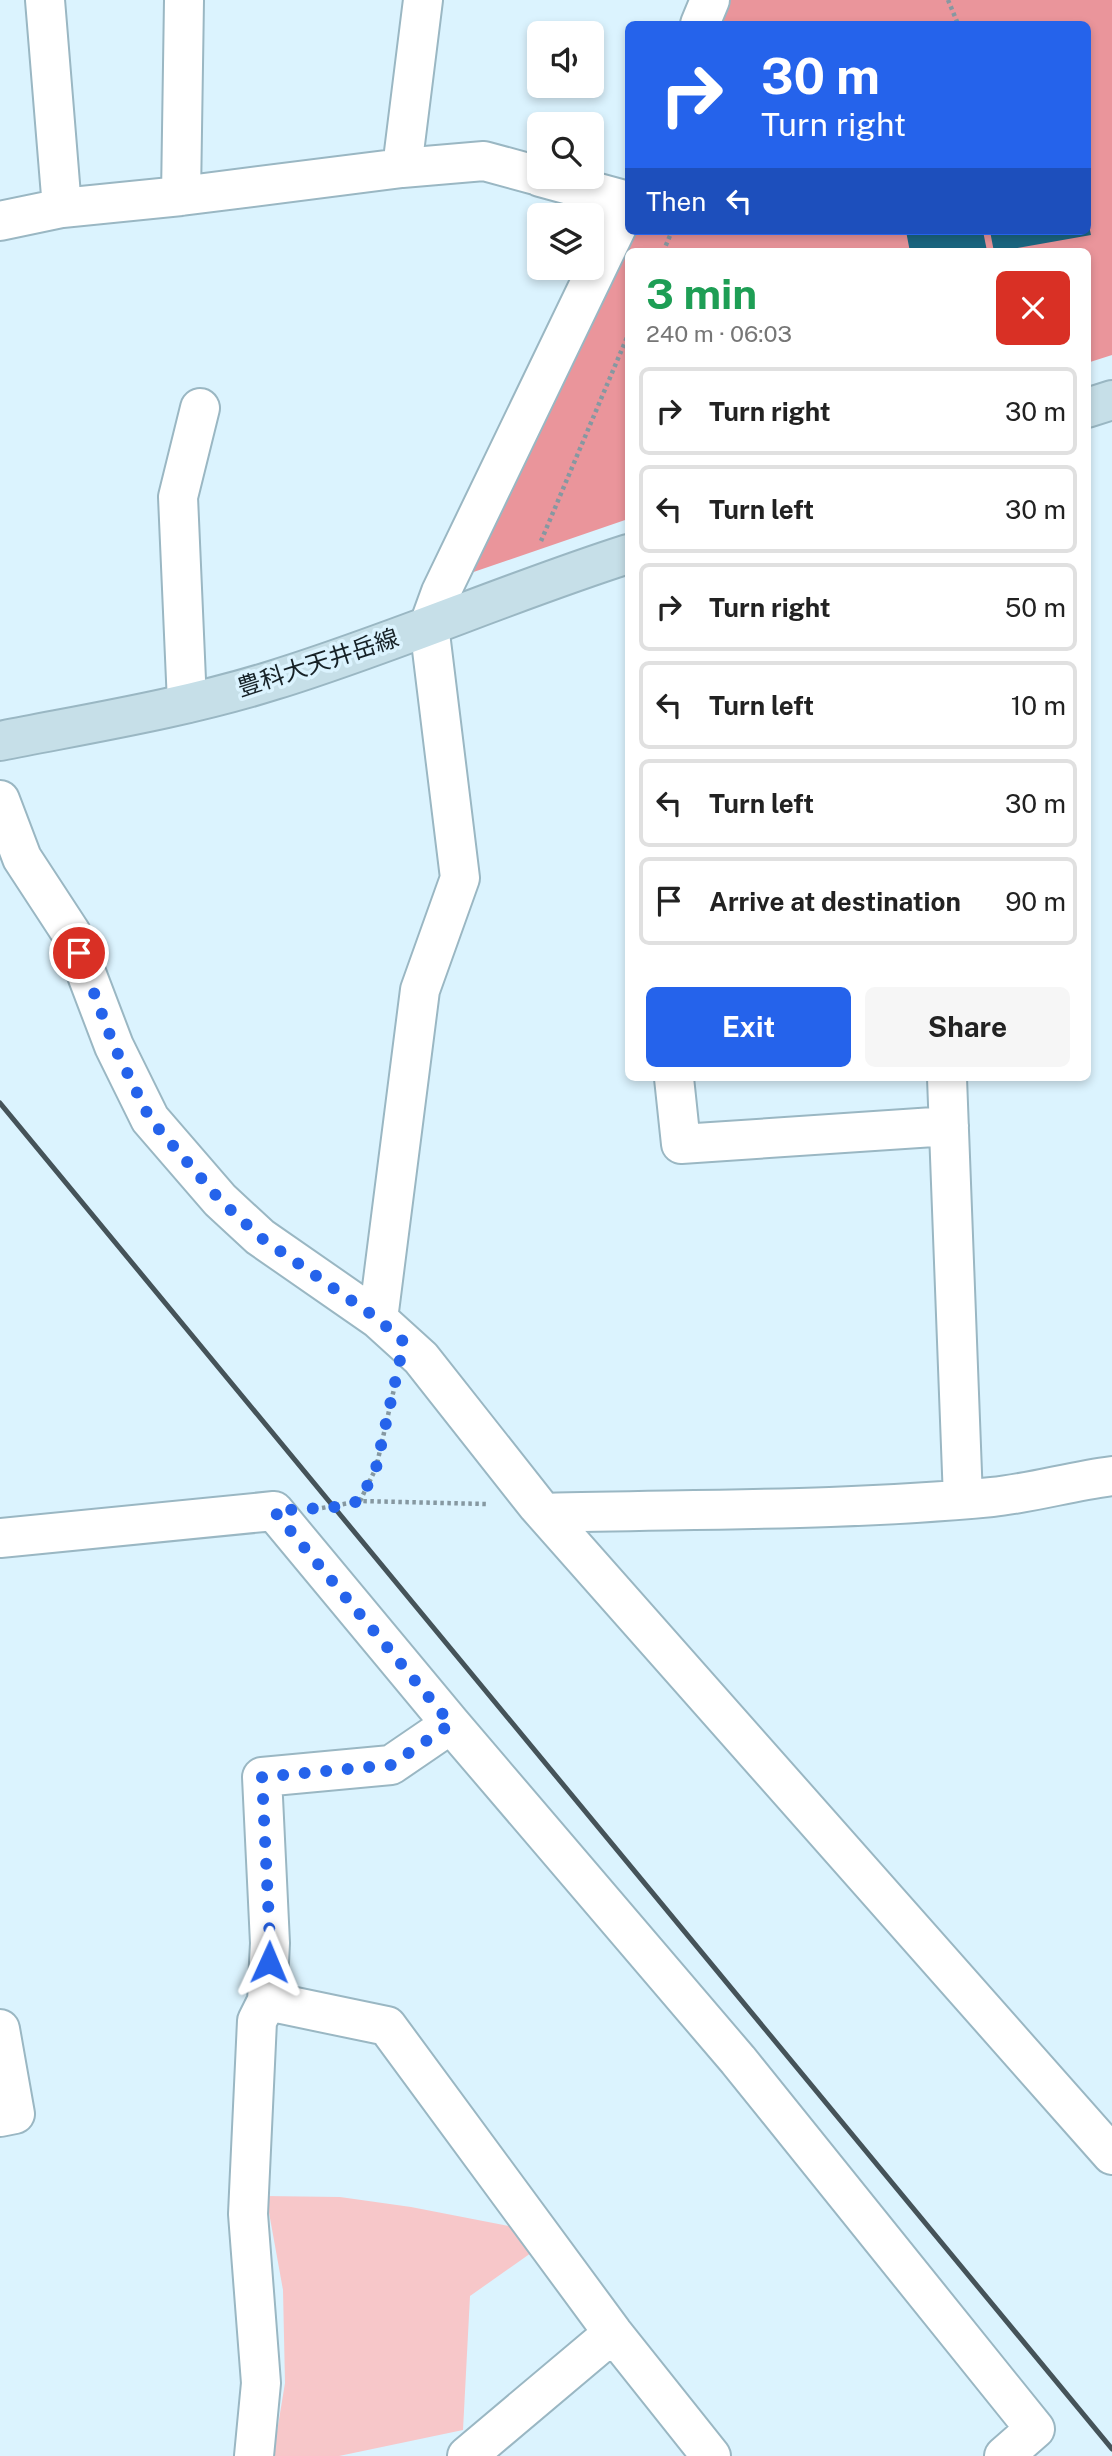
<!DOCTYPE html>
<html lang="en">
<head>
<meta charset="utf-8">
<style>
  :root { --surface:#fff; --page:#f6f6f6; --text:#222; --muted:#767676; --line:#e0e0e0; --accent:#2563eb }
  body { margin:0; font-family:"Public Sans","Noto Sans JP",sans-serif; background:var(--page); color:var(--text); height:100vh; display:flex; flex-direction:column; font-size:26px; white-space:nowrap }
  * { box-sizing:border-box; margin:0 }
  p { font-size:23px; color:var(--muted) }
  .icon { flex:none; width:38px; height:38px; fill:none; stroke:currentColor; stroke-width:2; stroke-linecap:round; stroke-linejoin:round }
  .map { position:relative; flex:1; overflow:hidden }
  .side { position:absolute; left:625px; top:248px; width:466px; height:833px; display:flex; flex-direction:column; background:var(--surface); border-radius:10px; box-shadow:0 4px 10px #0003 }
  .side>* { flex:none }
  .top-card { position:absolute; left:625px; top:21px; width:466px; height:214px; border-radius:10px; box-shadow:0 4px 10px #0003; background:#2563eb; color:#fff; overflow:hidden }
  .buttons { position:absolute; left:527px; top:21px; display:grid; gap:14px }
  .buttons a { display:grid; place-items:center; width:77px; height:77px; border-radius:10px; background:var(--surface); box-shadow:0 4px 10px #0003; font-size:35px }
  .pin { position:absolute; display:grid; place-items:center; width:60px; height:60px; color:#fff; margin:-30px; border:4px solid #fff; border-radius:50%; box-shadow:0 2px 7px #0007 }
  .me { position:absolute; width:77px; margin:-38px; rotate:1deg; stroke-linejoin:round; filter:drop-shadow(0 0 5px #0008) }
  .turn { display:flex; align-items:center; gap:24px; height:147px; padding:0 21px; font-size:32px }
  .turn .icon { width:91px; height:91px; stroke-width:2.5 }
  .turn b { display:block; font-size:49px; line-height:60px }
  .then { display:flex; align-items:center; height:66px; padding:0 21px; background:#0003; gap:14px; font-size:26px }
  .round { display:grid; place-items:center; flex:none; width:74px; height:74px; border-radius:10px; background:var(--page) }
  .head { display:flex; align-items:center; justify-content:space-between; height:119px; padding:0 21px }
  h1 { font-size:42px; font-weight:700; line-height:52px; color:#1e9e55 }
  .cta { display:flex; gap:14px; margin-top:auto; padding:14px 21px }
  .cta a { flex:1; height:80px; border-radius:10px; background:var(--accent); color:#fff; font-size:28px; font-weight:700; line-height:80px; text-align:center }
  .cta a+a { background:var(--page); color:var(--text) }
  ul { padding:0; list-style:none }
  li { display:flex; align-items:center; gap:21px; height:88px; margin:0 14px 10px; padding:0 7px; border:4px solid var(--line); border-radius:10px }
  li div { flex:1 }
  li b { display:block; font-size:26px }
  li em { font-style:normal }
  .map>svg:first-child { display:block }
</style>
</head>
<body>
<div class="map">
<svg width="1112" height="2456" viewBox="0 0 1112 2456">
  <rect width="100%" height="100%" fill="#dbf3fe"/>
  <path fill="#f7c7c9" d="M266,2196L340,2197L411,2207L519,2228L531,2253L470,2296L463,2430L339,2456H273L285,2383L283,2290Z"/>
  <path fill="#ea959b" d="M725,0H1112V355L1087,363V252H628V519L456,578L628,231H1087V24H714Z"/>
  <path fill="#1b6782" d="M1087,217L1091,235L994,252L990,231H1087Z
    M906,231H983L987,251L910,252Z"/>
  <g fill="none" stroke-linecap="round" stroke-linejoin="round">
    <g stroke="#9ab7c3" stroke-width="42">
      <path id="street" d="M45,0L62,208
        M700,24L710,0
        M402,168L423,0
        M540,177L628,201
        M181,196L184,0
        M0,221L62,208L181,196L402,168L484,161L539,176
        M187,703L178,497L200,408
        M0,800L22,858L71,933L114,1046L150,1119L220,1200L260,1237L378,1319L421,1358L537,1505L1112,2155
        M674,1078L681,1144L949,1126
        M947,1078L963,1499
        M378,1319L420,990L460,878L429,625L441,592L628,204
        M546,1513C694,1509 844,1511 992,1497C1032,1493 1072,1481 1112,1476
        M0,1538L274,1511L451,1724L738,2060L1035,2429L1004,2456
        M267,2001L387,2026L613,2333L711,2456
        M0,2029L15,2114L0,2117
        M254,2456L261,2383L248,2214L257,2021L267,2001L270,1943L262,1777L391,1765L451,1724
        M467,2456L613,2333"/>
    </g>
    <g stroke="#9ab7c3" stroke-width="42">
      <path id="secondary" d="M1087,408L1112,400
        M0,741C91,723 185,708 274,680C394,643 509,592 628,554"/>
    </g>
    <path stroke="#8698a1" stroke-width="4.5" stroke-dasharray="3.5 3.5" stroke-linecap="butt" d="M948,0L958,24
      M663,252L672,231
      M541,541L628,335
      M360,1501L376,1468L394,1389
      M322,1508L360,1501L487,1504"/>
    <use href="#street" stroke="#fff" stroke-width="38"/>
    <use href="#secondary" stroke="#c6dfe8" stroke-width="38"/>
    <path stroke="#455359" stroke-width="5" d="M0,1103L1112,2449"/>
  </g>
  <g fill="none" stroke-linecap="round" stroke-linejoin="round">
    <path stroke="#2563eb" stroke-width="12" stroke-dasharray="0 21.6" d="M79,953L114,1046L150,1119L220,1200L260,1237L378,1319L404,1342L376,1468L360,1501L334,1507L274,1511L451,1724L391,1765L262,1777L270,1943L269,1962"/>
  </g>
  <g text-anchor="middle" stroke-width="7" stroke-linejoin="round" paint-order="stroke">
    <g font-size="24" fill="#162126" stroke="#dbf3fe">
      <text transform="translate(318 663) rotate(-18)" y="8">豊科大天井岳線</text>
    </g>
  </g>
</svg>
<div class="buttons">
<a><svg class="icon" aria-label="sound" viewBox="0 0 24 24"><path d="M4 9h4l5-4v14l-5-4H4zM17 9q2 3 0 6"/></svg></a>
<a><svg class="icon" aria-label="search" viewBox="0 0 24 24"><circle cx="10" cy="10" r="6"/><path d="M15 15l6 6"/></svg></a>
<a><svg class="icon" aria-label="layers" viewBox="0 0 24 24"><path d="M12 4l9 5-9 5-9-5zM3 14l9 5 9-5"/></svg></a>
</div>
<div class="pin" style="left:79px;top:953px;background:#d93025"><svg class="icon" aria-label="arrive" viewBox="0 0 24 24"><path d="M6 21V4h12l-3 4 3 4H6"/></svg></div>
<svg class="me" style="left:269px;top:1962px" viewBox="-20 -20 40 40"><path d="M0-17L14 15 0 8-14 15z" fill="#2563eb" stroke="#fff" stroke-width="4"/></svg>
<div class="top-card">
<div class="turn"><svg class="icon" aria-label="right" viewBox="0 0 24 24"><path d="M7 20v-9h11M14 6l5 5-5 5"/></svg><div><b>30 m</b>Turn right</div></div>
<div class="then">Then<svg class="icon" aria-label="left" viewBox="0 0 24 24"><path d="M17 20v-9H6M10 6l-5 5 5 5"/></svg></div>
</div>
<section class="side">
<div class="head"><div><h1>3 min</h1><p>240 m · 06:03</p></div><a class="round" style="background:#d93025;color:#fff"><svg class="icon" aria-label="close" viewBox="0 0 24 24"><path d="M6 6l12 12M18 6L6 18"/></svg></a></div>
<ul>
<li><svg class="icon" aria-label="right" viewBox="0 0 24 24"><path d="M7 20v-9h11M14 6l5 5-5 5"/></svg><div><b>Turn right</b></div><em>30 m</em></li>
<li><svg class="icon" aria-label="left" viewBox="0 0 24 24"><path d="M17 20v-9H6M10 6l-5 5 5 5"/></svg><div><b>Turn left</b></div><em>30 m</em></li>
<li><svg class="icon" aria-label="right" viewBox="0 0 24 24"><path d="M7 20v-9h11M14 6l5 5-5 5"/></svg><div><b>Turn right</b></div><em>50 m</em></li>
<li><svg class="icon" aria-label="left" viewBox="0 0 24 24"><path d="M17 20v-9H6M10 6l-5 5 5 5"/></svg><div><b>Turn left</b></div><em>10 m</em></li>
<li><svg class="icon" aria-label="left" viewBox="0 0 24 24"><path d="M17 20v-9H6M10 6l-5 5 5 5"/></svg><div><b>Turn left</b></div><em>30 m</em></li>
<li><svg class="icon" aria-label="arrive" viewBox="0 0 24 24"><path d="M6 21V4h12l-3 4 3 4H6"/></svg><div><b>Arrive at destination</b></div><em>90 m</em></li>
</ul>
<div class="cta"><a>Exit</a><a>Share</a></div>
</section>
</div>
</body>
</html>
